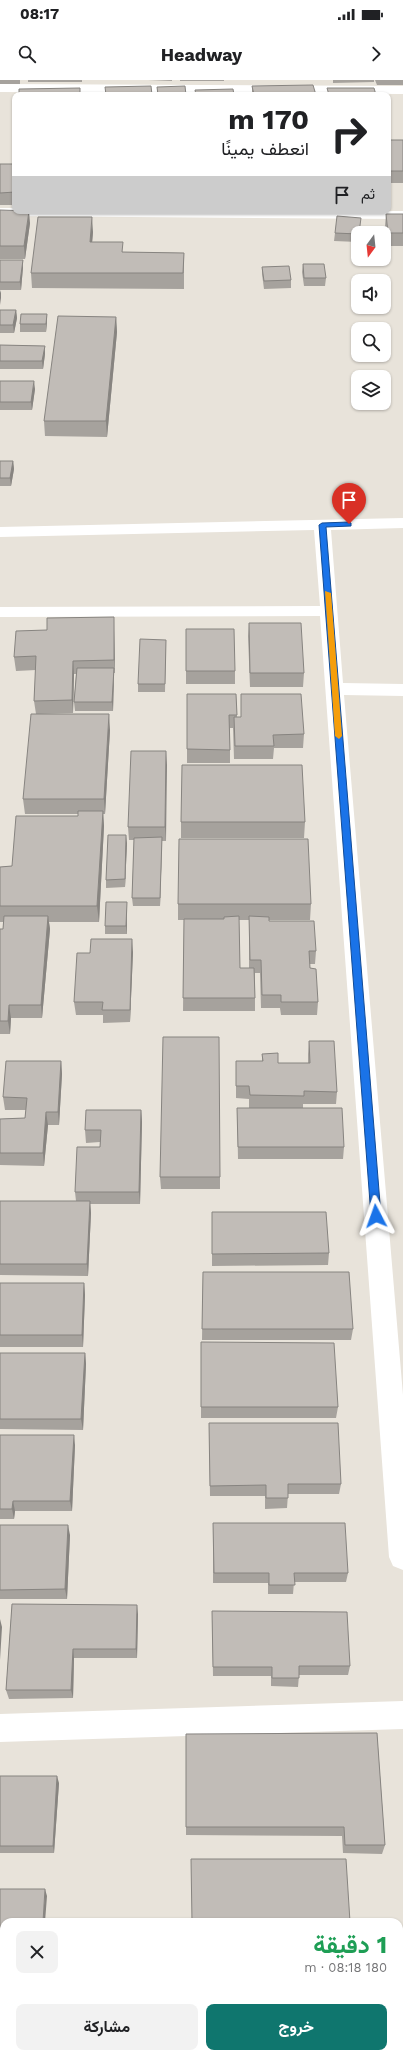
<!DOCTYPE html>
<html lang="ar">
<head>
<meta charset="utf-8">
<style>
  :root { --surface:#fff; --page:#f2f2f2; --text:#202124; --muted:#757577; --accent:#0f766e }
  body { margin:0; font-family:"Work Sans",Vazirmatn,sans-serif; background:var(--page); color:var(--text); direction:rtl; height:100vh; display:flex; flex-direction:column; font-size:15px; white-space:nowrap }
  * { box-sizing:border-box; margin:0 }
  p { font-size:13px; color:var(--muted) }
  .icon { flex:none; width:22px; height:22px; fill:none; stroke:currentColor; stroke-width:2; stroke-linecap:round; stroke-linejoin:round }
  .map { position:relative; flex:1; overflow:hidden; direction:ltr }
  .side { position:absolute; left:0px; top:1838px; width:403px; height:140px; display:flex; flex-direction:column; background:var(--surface); border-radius:12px 12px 0 0; box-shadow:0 1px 3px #0004; direction:rtl }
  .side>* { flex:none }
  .guide { position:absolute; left:12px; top:12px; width:379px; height:122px; border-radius:8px; box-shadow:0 1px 3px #0004; direction:rtl; background:#fff; color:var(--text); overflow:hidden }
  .needle { width:26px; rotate:195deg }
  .controls { position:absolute; left:351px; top:146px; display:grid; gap:8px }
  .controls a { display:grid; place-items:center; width:40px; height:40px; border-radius:8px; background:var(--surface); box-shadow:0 1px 3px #0004; font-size:20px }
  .pin { position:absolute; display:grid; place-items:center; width:34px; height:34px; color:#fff; margin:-41px -17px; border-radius:50% 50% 50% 0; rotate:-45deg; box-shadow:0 0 4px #0007 }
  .pin .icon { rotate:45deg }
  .me { position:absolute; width:44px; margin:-22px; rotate:356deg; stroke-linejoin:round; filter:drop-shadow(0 0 3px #0008) }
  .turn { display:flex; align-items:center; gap:14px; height:84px; padding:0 16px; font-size:18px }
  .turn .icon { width:52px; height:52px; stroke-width:2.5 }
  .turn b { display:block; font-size:28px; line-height:34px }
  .then { display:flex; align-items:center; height:38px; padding:0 16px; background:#0003; gap:8px; font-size:15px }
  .round { display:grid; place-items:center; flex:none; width:42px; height:42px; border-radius:8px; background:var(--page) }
  .overview { display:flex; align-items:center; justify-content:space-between; height:68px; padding:0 16px }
  h1 { font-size:24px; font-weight:700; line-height:30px; color:#1e9e55 }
  .primary-button { display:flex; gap:8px; margin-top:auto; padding:8px 16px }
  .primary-button a { flex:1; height:46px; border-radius:8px; background:var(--accent); color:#fff; font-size:16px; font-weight:700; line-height:46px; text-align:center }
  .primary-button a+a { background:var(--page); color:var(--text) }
  .status { display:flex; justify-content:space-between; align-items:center; height:28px; padding:0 20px; background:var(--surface); direction:ltr }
  .status svg { height:11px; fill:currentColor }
  header { display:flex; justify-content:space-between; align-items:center; height:52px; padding:0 16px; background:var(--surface); font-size:18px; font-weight:700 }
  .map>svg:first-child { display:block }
</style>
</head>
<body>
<div class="status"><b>08:17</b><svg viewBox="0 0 49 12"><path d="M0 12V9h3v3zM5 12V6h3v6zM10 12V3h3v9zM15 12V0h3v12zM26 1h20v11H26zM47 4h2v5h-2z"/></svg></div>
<header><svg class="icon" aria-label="forward" viewBox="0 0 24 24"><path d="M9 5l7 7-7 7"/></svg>Headway<svg class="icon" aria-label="search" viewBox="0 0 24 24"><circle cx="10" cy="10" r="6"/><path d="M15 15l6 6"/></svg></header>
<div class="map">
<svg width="403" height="1978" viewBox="0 0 403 1978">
  <rect width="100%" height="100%" fill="#e8e3da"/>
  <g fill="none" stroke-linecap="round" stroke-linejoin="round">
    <path fill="#fff" fill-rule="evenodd" d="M0,4L403,6V14L0,12Z
      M0,128H15V131H403V139L0,136Z
      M403,438V448L331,450L343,603L403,604V616L344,615L403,1315V1490L393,1486L389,1477L320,536L0,537V527L320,526L314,450L0,457V447Z
      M403,1621V1649L0,1662V1634Z"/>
  </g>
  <path fill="#a6a29d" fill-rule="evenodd" d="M0,0H20V4H0Z
    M28,0H82V2H28Z
    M148,0H172V1Z
    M180,0H224V1H180Z
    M333,0H374V2L333,3Z
    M375,0H403V5H377Z
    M252,6L316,15H252Z
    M388,60H403V103H388Z
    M0,84H15V125H0Z
    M0,130L30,143L25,179H0Z
    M386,134H403V166H387L385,146Z
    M93,152L92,162L123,172L184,173V209L32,208L31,193Z
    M335,153H358V162L334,161Z
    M0,180H23V187L21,210H0Z
    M303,184L326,198L325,206H304L302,192Z
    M262,187L291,200V208L264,209L262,194Z
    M0,230H16L17,238L14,253H0Z
    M47,234V242L46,252H20V244Z
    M116,237L117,252L107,357L45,356L44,341Z
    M0,265L45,266V274L43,289H0Z
    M0,301L35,309L32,330H0Z
    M0,381H13L14,389L11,406H0Z
    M114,537L115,593H114L113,631H75L74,622L76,594H74L73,633L39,634L110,650L105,734H103L104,746L99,842H49L50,849L42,938H11L10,954H0V849H3V842H0V787L12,786L78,736V734H25L23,719L36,634L34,621L36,590L16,591L14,577L47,550Z
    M249,543L304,593L303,607H250L248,556Z
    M166,560L165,612H138V604Z
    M186,591H235V604H186Z
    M187,614H236L237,637H241V614L304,654L303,668H274L273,679H234L233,648H230V683H187Z
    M166,671V761H162L160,826H133L132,818L134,760H129L128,747Z
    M181,742H305L304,758H181Z
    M127,763L125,807L106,808V800Z
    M178,824H311L310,840H269V841L316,871L315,884H309L310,888L318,922L317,935H281L280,928H261L260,893H255V931H183L184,840H178ZM239,840H249V888H240Z
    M127,830V854H105V846Z
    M133,872L130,942L103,943V935H76L74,922Z
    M309,961L337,1012L336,1024H303V1028L344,1067L343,1079H238L237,1028H249V1019L236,1018V981H262V974L278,983H308V974Z
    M61,981L62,994L59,1045H48L44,1086L0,1085V1039L25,1038L26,1030H5L3,1017Z
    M141,1030L142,1042L140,1124H90L91,1133L88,1196L0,1195V1121H76L75,1112L100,1067V1062L86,1063L85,1050Z
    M160,1097H220V1109H161Z
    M212,1132L329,1173L328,1185L212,1186Z
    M203,1192L353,1249L351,1260H202Z
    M0,1203H84L85,1215L83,1267H0Z
    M201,1262L338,1327L336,1338H201Z
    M0,1273H85L86,1284L83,1350L0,1349Z
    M209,1343L341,1404L339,1414H288L287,1428L265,1429V1416H210Z
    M0,1355L75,1365L72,1431H15L14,1439H0Z
    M213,1443L348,1493L346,1502H294L293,1514H268V1503H213Z
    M0,1445L70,1455L67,1519H0Z
    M12,1524L138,1534L137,1578H74L73,1618L9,1619L6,1610Z
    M212,1540L350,1586L348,1595H299L298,1607L271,1606V1596H213Z
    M377,1653L385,1765L382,1774L343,1773L342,1756L186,1755V1747Z
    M0,1696L59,1703L54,1773H0Z
    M0,1809L47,1816L4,1842V1886H0Z"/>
  <path fill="#878480" d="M29,131L30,143L25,179L24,166Z
    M92,137L93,152L91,176L90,162Z
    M23,180V187L21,210L20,202Z
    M1,210V218L0,225V213Z
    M16,230L17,238L14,253L13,245Z
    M47,234V242L46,252V244Z
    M116,237L117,252L107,357L106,341Z
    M45,266V274L43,289L42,281Z
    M34,301L35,309L32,330L31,322Z
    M13,381L14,389L11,406L10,398Z
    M114,537V550L115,593L114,580Z
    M73,581L74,594L73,633L72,620Z
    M114,588V596L113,631L112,622Z
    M109,634L110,650L105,734L104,719Z
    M166,671L167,685L166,761L165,747Z
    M103,731L104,746L99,842L97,826Z
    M126,755L127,763L125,807V799Z
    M162,757V766L160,826V818Z
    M127,822V854L126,846Z
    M48,836L50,849L42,938L41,925Z
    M132,859L133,872L130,942V930Z
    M9,925L11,938L10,954L8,941Z
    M61,981L62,994L59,1045L58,1032Z
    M141,1030L142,1042L140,1124L139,1112Z
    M46,1032L48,1045L44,1086L43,1073Z
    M90,1121L91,1133L88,1196L87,1184Z
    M84,1203L85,1215L83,1267L82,1255Z
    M85,1273L86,1284L83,1350L81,1339Z
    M74,1355L75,1365L72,1431L70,1421Z
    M13,1421L15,1431L14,1439L12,1429Z
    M68,1445L70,1455L67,1519L65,1509Z
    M137,1525L138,1534L137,1578L136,1569Z
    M0,1539L2,1547L0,1580Z
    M73,1569L74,1578L73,1618L71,1610Z
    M57,1696L59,1703L54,1773L53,1766Z
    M45,1809L47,1816L45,1842H43Z
    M49,1974H52V1978H49Z"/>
  <path fill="#c1bcb7" stroke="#878480" d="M313,5L316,15H254L252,6Z
    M151,6L152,15H106L105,7Z
    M185,6L186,15H158L157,7Z
    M80,8V15H19V9Z
    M327,8H374L376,15H329Z
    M233,9L234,15H196L195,10Z
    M388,60H403V91H388Z
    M0,84H15V112L0,113Z
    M0,130L29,131L24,166H0Z
    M386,134H403V153H388Z
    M337,136L361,138L359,153H358V154L335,153Z
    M38,137H92L90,162H123L122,172L184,173L183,193H31Z
    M0,180H23L20,202H0Z
    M303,184H324L326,198H304Z
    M289,186L291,200L264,201L262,187Z
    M0,230H16L13,245H0Z
    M21,234H47L46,244H20Z
    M58,236L116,237L106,341H44Z
    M0,265L45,266L42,281H0Z
    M0,301H34L31,322H0Z
    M0,381H13L10,398H0Z
    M114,537V580L73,581L72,620L34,621L36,576L14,577L16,551L47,550V538Z
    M249,543H301L304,593H250Z
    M186,549H234L235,591H186Z
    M140,559L166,560L165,604H138Z
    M77,588H114L112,622H74Z
    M187,614H236L237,635H229L230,670L187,669Z
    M241,614H301L304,654L273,655L274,666H235L234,637H241Z
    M31,634H109L104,719H23Z
    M131,671H166L165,747H128Z
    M182,685H302L305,742H181Z
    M78,731H103L97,826H0V787L12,786L16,736H78Z
    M108,755H126L125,799L106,800Z
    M162,757L160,818H132L134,758Z
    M179,759H308L311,824H178Z
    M106,822H127L126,846H105Z
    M4,836H48L41,925H9L8,941H0V849H3Z
    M239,836L240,888H254L255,918H183L184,839H224V837Z
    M249,836L269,837V841H314L316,871H309L310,888L316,889L318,922H281V915H262L261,880H250Z
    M91,859H132L130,930H102L103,922H74L77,873H90Z
    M163,957H219L220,1097H160Z
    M309,961H334L337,1012L304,1011V1016L250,1015L249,1006H236V981H263L262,974L278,973V983H310Z
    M6,981H61L58,1032H46L43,1073H0V1039L25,1038L27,1018L3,1017Z
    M237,1028H342L344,1067H238Z
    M86,1030H141L139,1112H75L77,1067H100L101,1050H85Z
    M0,1121H90L87,1184H0Z
    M212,1132H326L329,1173L212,1174Z
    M203,1192H349L353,1249H202Z
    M0,1203H84L82,1255H0Z
    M201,1262L334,1263L338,1327H201Z
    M0,1273H85L81,1339H0Z
    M209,1343H338L341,1404H288V1418H266V1405L210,1406Z
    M0,1355H74L70,1421H13L12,1429H0Z
    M213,1443H345L348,1493H294L295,1505H269V1493H214Z
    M0,1445H68L65,1509L0,1510Z
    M12,1524L137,1525L136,1569H73L71,1610H6Z
    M212,1531L347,1532L350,1586H299V1598H272V1587H213Z
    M377,1653L385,1765H345L344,1747H186V1654Z
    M0,1696H57L53,1766H0Z
    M191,1779H346L350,1842H192Z
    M0,1809H45L43,1842H4V1881H0Z
    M0,1907H4V1974H49V1978H0Z
    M207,1974H399V1978H207Z"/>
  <path fill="#1a73e8" stroke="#114b97" d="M349,442L351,443V446L326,447L381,1136L376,1141L371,1136L319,445L322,443Z"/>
  <path fill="#f59e0b" d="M325,511L331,513L342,656L339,659L335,656Z"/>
</svg>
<div class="controls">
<a><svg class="needle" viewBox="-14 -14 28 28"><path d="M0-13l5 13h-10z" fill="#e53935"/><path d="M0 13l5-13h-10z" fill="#757577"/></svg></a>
<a><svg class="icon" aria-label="sound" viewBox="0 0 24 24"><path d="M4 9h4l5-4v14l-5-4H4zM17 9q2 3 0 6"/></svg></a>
<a><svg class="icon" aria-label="search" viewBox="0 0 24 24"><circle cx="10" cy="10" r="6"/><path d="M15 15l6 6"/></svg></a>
<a><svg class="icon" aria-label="layers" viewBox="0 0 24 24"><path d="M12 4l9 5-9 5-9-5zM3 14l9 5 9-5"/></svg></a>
</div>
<div class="pin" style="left:349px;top:444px;background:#d93025"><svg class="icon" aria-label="arrive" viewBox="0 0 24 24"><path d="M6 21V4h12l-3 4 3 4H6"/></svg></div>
<svg class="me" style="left:376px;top:1136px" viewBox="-20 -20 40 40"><path d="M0-17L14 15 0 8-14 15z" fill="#1a73e8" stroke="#fff" stroke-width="4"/></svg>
<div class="guide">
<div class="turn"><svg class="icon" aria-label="right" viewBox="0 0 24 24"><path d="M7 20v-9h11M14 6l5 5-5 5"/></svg><div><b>170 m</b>انعطف يمينًا</div></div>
<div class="then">ثم<svg class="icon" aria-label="arrive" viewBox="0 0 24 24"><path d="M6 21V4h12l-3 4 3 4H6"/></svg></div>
</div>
<section class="side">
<div class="overview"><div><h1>1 دقيقة</h1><p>180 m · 08:18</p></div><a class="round"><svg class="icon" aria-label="close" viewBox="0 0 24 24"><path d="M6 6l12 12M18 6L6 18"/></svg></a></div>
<div class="primary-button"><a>خروج</a><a>مشاركة</a></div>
</section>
</div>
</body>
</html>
